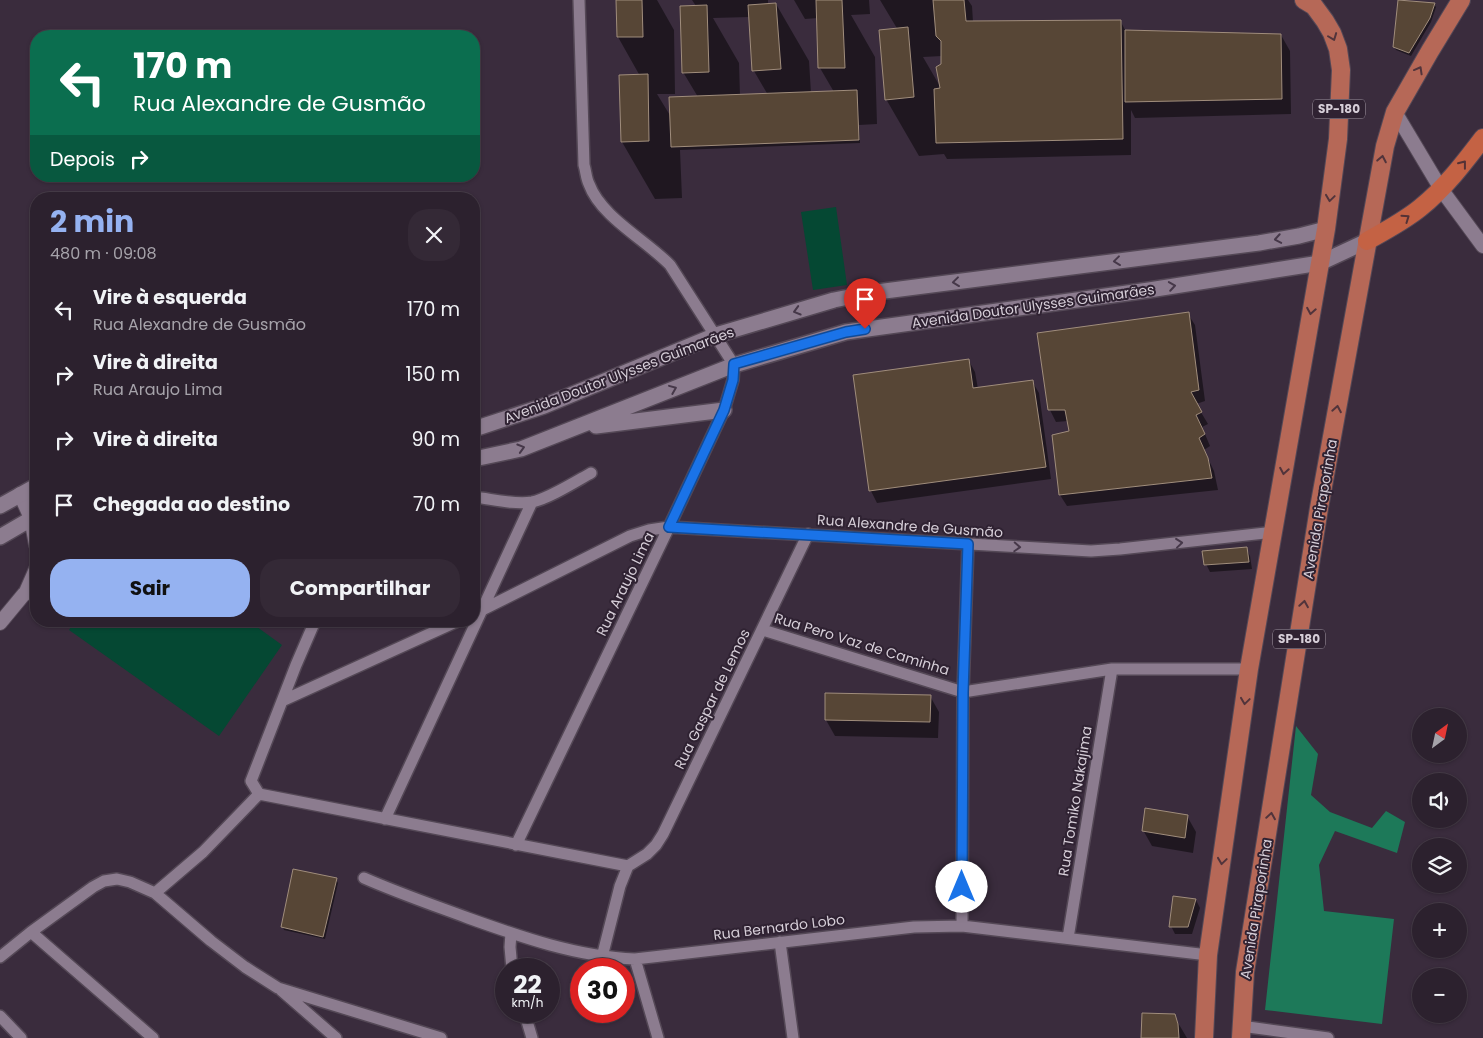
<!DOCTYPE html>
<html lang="pt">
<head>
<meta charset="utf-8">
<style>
  :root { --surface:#2c212e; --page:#342936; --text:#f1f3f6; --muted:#a6a3aa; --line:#483e4a; --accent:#95b2f1 }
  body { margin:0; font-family:Poppins,sans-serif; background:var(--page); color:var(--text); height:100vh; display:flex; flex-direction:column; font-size:19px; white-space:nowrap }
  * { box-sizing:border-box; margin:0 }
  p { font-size:16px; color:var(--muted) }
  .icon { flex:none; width:28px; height:28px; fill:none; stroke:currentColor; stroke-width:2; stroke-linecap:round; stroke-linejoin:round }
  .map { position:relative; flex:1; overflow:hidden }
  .drawer { position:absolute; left:30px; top:192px; width:450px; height:435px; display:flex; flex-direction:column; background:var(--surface); border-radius:20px; box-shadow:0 1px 4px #0004,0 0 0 1px var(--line) }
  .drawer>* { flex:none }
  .banner { position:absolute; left:30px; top:30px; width:450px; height:152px; border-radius:20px; box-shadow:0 1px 4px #0004,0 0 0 1px var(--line); background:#0b6e4f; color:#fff; overflow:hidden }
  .needle { width:32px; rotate:33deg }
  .fabs { position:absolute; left:1412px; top:708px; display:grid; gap:10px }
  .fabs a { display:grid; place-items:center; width:55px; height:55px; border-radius:50%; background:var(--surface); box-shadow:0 1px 4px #0004,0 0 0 1px var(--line); font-size:25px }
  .speed { position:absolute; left:495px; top:958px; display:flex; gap:10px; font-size:25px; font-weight:700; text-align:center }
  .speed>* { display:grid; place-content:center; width:65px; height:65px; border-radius:50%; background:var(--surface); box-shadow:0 1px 4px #0004,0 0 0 1px var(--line); line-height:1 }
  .speed small { font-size:12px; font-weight:400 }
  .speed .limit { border:8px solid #d22; background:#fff; color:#111 }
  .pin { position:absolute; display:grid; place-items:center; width:42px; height:42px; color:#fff; margin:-51px -21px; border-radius:50% 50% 50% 0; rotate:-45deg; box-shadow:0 0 5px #0007 }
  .pin .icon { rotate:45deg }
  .me { position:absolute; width:55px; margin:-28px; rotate:0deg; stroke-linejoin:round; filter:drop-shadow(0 0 4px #0008) }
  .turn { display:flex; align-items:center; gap:18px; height:105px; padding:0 20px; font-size:22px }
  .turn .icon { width:65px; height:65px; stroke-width:2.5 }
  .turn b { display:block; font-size:35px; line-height:42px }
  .then { display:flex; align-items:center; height:48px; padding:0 20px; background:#0003; gap:10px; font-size:19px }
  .round { display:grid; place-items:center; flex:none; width:52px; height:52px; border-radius:20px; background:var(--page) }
  .summary { display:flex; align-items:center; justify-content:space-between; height:85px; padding:0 20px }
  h1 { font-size:30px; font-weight:700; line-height:38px; color:var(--accent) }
  .action { display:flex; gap:10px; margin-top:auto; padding:10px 20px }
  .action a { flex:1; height:58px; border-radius:20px; background:var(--accent); color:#111; font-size:20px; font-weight:700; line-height:58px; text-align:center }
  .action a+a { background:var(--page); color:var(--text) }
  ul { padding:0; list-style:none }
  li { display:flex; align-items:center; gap:15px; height:65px; padding:0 20px }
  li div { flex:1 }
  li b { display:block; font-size:19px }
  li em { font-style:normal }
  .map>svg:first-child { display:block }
</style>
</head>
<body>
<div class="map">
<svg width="1483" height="1038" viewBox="0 0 1483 1038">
  <rect width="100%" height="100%" fill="#3a2c3d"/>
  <path fill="#054833" d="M836,207L847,285L813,290L801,212Z
    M75,621H249L282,645L219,736L69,630Z"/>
  <path fill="#1d7959" d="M1296,726L1318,754L1311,795L1330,812L1372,828L1386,811L1405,822L1397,853L1335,831L1319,865L1324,911L1394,919L1382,1024L1265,1010Z"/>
  <path fill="#0007" fill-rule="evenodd" d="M617,0H657L674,30L675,94H657L671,117L698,97L683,72L696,6L692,0H768V5L776,4L809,61L811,93L834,92L820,68L818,18L805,19L794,0H869L870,14L851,15L875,57L877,124L859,125L860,143L680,150L682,198L655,199L622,142L640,76L618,37ZM750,17L754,71L768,95L740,96L739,63L713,18Z
    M880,0H968L972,6L973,22H1121L1126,32L1281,35L1290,51L1291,114L1135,118L1131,110V155L947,159L944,154L919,156L886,99L898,30ZM942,56V65L941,88L923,57Z
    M1400,0L1434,4L1436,7L1431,22L1411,56L1396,50L1394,47Z
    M1188,314L1195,325L1205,401L1196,404L1208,424L1202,427L1210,446L1204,450L1214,471L1218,490L1067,506L1060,495L1070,432L1068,421L1056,422L1050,410Z
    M969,361L975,372L978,389L1032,381L1039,393L1051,479L877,503L871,491L854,376Z
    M1246,548L1250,556L1252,569L1210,572L1206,564Z
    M930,696L939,712L938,738L835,736L826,720Z
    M1187,816L1196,832L1193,853L1152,846L1143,830Z
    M336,879L338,883L325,939L284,930L283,927Z
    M1196,900L1200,908L1192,934H1175L1171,926Z
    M1174,1016L1187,1038H1143Z"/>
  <path fill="#574636" stroke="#a08d7c" d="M616,0H642L643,37H617Z
    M816,0H842L845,68H818Z
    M933,0H964L966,21L1121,20L1123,139L936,143L934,89L940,88L936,67L941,64V41L936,36Z
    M1398,0L1435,3L1430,18L1409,53L1393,47Z
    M776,3L781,69L752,71L748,5Z
    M707,5L709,72L682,73L680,6Z
    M908,27L914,97L885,100L879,30Z
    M1125,30L1281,34L1282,99L1125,102Z
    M648,74L649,141L621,142L619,75Z
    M857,90L859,140L671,147L669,97Z
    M1189,312L1199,390L1191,392L1202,412L1196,415L1205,434L1199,438L1208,458L1212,478L1059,495L1052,435L1069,431L1065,410H1048L1037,333Z
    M969,359L973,388L1033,380L1046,467L869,491L853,375Z
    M1247,547L1249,562L1204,565L1202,551Z
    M825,693L931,695L930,722L825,720Z
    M1145,808L1188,815L1185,838L1142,831Z
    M293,869L337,878L323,937L281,927Z
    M1173,896L1196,899L1188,927H1169Z
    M1142,1013L1175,1014L1178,1024L1179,1038H1141Z"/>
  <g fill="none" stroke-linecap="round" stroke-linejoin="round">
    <g stroke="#544856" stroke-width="14">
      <path id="minor" d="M474,497C492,499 513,505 532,502C548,499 575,482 591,473
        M474,614L630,536L649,530L669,527L1091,551L1120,549L1274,532
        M763,630L963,692L1112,669H1249
        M282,701L458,621
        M259,794L628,866
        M259,794L251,781L296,665L315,621
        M385,819L532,502
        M516,845L669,527L724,410L733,380L734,365L670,265C646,240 601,217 589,184C586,178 586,171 584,165L579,0
        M364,878C398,893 433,905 468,918C521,937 578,957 635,959L914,927L962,926L1208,955
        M155,893L203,852L259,794
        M962,926L963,692L968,544
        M31,932L153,1038
        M511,933L510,947L512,969
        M1068,938L1112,669
        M780,942L793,1038
        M0,957L31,932L93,887L104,881L117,879L130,882L155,893L211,941L245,967L278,988L441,1038
        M602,957L620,886L628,866L647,854L656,845L663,834L808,534
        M635,959L658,1038
        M281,990L336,1038
        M524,1011L532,1038
        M0,1016L21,1038
        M1241,1026L1328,1038"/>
    </g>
    <g stroke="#544856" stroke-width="16">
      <path id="tertiary" d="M1395,112L1441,189L1483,246
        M20,494L31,518L36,545
        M25,594L36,569
        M0,623L24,594L36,585"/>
    </g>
    <g stroke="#544856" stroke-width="18">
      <path id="secondary" d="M596,426L724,410
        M474,429L544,406L716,335L834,300L869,293L1259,243L1299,236L1326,229
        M474,459L521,449L734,365L846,332L1149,290L1320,263L1367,241
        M0,506L36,486
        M0,537L36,516"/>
    </g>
    <g stroke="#544856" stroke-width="20">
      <path id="primary" d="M1204,1038L1208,955L1249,669L1326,229L1338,139L1341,70L1338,49L1332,33L1325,21L1314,6L1304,0
        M1241,1038L1245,972L1319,508L1385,146L1395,112L1430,51L1461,0"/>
    </g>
    <g stroke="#544856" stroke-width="20">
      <path id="trunk" d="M1367,241C1385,231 1404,221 1420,208C1445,188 1464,163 1483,138"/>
    </g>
    <use href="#minor" stroke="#8c7c8f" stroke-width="11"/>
    <use href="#tertiary" stroke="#8c7c8f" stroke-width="14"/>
    <use href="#secondary" stroke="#8c7c8f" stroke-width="15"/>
    <use href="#primary" stroke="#b66857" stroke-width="18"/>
    <use href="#trunk" stroke="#c46244" stroke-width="18"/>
  </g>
  <defs><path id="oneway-chevron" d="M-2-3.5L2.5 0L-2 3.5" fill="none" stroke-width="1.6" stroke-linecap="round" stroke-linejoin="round" transform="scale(1.25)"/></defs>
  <g stroke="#51343b">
    <use href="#oneway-chevron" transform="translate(1333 37) rotate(69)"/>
    <use href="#oneway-chevron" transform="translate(1419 70) rotate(-61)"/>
    <use href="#oneway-chevron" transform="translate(1382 159) rotate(-79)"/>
    <use href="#oneway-chevron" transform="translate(1330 198) rotate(98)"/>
    <use href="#oneway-chevron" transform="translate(1311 311) rotate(100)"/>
    <use href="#oneway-chevron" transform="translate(1337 409) rotate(-80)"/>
    <use href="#oneway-chevron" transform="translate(1284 471) rotate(100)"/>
    <use href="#oneway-chevron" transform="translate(1304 604) rotate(-81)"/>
    <use href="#oneway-chevron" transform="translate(1245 701) rotate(98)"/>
    <use href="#oneway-chevron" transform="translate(1271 816) rotate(-81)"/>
    <use href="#oneway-chevron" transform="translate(1222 861) rotate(98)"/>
  </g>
  <g stroke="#543236">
    <use href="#oneway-chevron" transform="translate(1463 164) rotate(-52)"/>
    <use href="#oneway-chevron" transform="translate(1406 218) rotate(-35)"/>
  </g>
  <g stroke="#463849">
    <use href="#oneway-chevron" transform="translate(1278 239) rotate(170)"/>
    <use href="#oneway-chevron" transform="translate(1117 261) rotate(173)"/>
    <use href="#oneway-chevron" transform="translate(956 282) rotate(173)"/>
    <use href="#oneway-chevron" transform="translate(1172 286) rotate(-9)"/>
    <use href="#oneway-chevron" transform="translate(797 311) rotate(164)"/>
    <use href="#oneway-chevron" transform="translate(673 389) rotate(-22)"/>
    <use href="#oneway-chevron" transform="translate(521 448) rotate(-17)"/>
    <use href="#oneway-chevron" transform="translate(1179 543) rotate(-6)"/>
    <use href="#oneway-chevron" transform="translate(1017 547) rotate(3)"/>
  </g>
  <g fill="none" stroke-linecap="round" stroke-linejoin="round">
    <g stroke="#114b97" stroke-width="12">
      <path id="route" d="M865,329L846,332L734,364L733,380L724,410L669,527L968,544L963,692L962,887"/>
    </g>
    <use href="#route" stroke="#1a73e8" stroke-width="9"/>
  </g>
  <g text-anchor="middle" stroke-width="4" stroke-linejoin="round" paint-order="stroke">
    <g fill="#2f2232" stroke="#a49aa6" stroke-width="1">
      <rect x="1313" y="99.5" width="52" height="19" rx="4"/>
      <rect x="1273" y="629.5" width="52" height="19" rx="4"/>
    </g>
    <g font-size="12" font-weight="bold" fill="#d6ced8">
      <text x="1339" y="113">SP-180</text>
      <text x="1299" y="643">SP-180</text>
    </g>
    <g font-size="14" fill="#d6ced8" stroke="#2f2232">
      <text transform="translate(1033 306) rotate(-8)" y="5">Avenida Doutor Ulysses Guimarães</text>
      <text transform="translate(619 375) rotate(-21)" y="5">Avenida Doutor Ulysses Guimarães</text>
      <text transform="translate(1320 509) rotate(-80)" y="5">Avenida Piraporinha</text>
      <text transform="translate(910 526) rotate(4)" y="5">Rua Alexandre de Gusmão</text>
      <text transform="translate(625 584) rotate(-64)" y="5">Rua Araujo Lima</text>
      <text transform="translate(862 644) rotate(17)" y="5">Rua Pero Vaz de Caminha</text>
      <text transform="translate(712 699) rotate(-64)" y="5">Rua Gaspar de Lemos</text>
      <text transform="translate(1075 801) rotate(-81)" y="5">Rua Tomiko Nakajima</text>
      <text transform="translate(1256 909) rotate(-81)" y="5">Avenida Piraporinha</text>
      <text transform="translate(779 927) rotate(-7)" y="5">Rua Bernardo Lobo</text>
    </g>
  </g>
</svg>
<div class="fabs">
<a><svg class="needle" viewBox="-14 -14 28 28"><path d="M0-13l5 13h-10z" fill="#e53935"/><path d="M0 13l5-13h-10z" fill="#a6a3aa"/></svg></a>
<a><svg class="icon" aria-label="sound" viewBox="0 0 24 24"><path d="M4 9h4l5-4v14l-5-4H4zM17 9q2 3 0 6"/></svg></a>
<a><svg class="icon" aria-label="layers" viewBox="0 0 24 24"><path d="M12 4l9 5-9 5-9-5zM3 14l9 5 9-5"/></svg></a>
<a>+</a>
<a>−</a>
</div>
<div class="speed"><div>22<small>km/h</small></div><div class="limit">30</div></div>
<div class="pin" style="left:865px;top:329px;background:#d93025"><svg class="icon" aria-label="arrive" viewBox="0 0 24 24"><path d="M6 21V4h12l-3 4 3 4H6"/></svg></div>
<svg class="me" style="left:962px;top:887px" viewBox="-20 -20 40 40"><circle r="19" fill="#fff"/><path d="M0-13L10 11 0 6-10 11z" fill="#1a73e8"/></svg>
<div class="banner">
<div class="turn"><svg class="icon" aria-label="left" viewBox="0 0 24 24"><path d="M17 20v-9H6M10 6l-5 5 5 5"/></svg><div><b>170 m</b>Rua Alexandre de Gusmão</div></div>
<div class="then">Depois<svg class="icon" aria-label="right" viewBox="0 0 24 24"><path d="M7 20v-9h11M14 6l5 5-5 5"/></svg></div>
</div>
<section class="drawer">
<div class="summary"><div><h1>2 min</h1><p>480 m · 09:08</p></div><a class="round"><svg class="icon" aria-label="close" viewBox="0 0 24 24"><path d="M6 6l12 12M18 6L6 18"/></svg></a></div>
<ul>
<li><svg class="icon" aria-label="left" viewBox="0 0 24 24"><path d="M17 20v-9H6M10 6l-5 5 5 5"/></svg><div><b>Vire à esquerda</b><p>Rua Alexandre de Gusmão</p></div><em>170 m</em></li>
<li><svg class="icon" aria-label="right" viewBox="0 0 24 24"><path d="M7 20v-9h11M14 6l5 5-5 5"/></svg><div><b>Vire à direita</b><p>Rua Araujo Lima</p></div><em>150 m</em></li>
<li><svg class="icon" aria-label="right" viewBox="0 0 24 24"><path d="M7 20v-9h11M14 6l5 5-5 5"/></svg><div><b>Vire à direita</b></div><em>90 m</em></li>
<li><svg class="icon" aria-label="arrive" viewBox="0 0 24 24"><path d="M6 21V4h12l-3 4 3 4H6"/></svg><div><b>Chegada ao destino</b></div><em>70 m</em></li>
</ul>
<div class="action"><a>Sair</a><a>Compartilhar</a></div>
</section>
</div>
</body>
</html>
